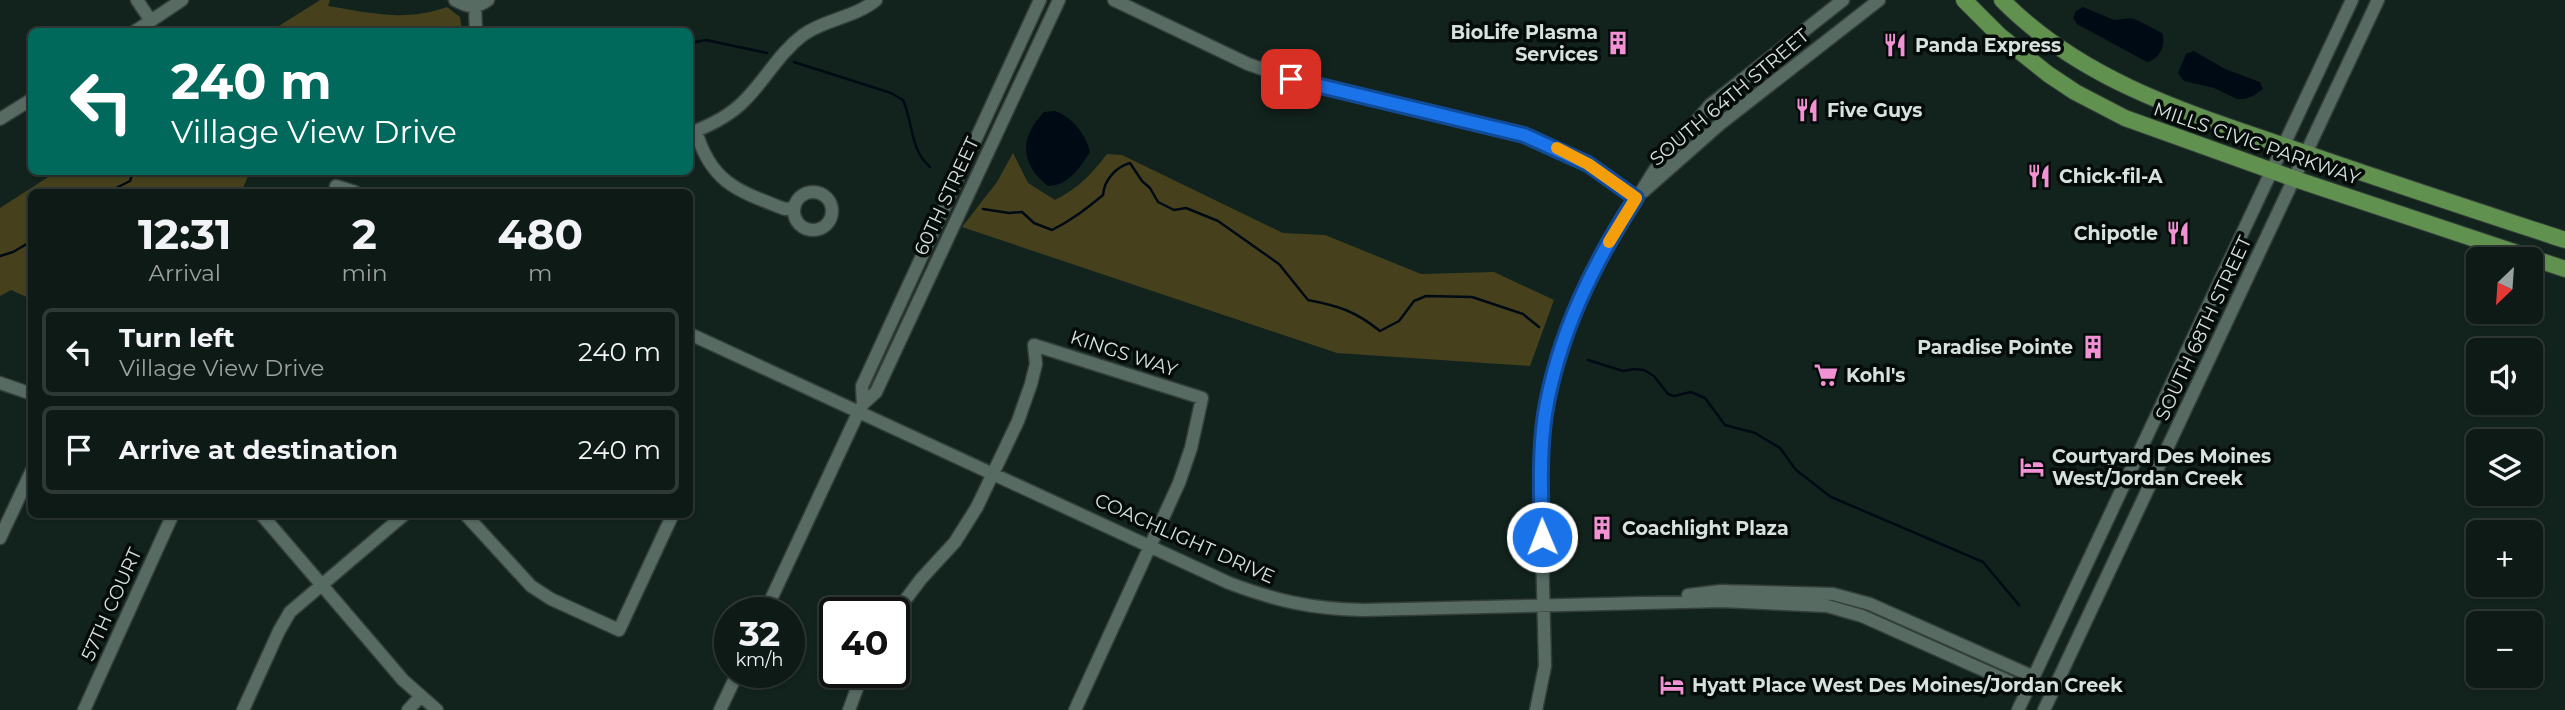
<!DOCTYPE html>
<html lang="en">
<head>
<meta charset="utf-8">
<style>
  :root { --surface:#0e1a16; --page:#17231f; --text:#f1f3f6; --muted:#9ba1a1; --line:#2e3835 }
  body { margin:0; font-family:Montserrat,sans-serif; background:var(--page); color:var(--text); height:100vh; display:flex; flex-direction:column; font-size:26px; white-space:nowrap }
  * { box-sizing:border-box; margin:0 }
  p { font-size:23px; color:var(--muted) }
  .icon { flex:none; width:38px; height:38px; fill:none; stroke:currentColor; stroke-width:2; stroke-linecap:round; stroke-linejoin:round }
  .map { position:relative; flex:1; overflow:hidden }
  .details { position:absolute; left:28px; top:189px; width:665px; height:329px; display:flex; flex-direction:column; background:var(--surface); border-radius:10px; box-shadow:0 2px 5px #0004,0 0 0 2px var(--line) }
  .details>* { flex:none }
  .hud { position:absolute; left:28px; top:28px; width:665px; height:147px; border-radius:10px; box-shadow:0 2px 5px #0004,0 0 0 2px var(--line); background:#00695c; color:#fff; overflow:hidden }
  .needle { width:46px; rotate:205deg }
  .tools { position:absolute; left:2466px; top:247px; display:grid; gap:14px }
  .tools a { display:grid; place-items:center; width:77px; height:77px; border-radius:10px; background:var(--surface); box-shadow:0 2px 5px #0004,0 0 0 2px var(--line); font-size:35px }
  .speed { position:absolute; left:714px; top:597px; display:flex; gap:14px; font-size:35px; font-weight:700; text-align:center }
  .speed>* { display:grid; place-content:center; width:91px; height:91px; border-radius:50%; background:var(--surface); box-shadow:0 2px 5px #0004,0 0 0 2px var(--line); line-height:1 }
  .speed small { font-size:18px; font-weight:400 }
  .speed .limit { border:4px solid #111; border-radius:10px; background:#fff; color:#111 }
  .pin { position:absolute; display:grid; place-items:center; width:60px; height:60px; color:#fff; margin:-30px; border-radius:14px; box-shadow:0 4px 10px #0006 }
  .me { position:absolute; width:77px; margin:-38px; rotate:359deg; stroke-linejoin:round; filter:drop-shadow(0 0 5px #0008) }
  .turn { display:flex; align-items:center; gap:24px; height:147px; padding:0 28px; font-size:32px }
  .turn .icon { width:91px; height:91px; stroke-width:2.5 }
  .turn b { display:block; font-size:49px; line-height:60px }
  .eta { display:flex; justify-content:space-evenly; align-items:center; height:119px; text-align:center }
  .eta b { font-size:42px; font-weight:700; line-height:49px }
  ul { padding:0; list-style:none }
  li { display:flex; align-items:center; gap:21px; height:88px; margin:0 14px 10px; padding:0 14px; border:4px solid var(--line); border-radius:10px }
  li div { flex:1 }
  li b { display:block; font-size:26px }
  li em { font-style:normal }
  .map>svg:first-child { display:block }
</style>
</head>
<body>
<div class="map">
<svg width="2565" height="710" viewBox="0 0 2565 710">
  <rect width="100%" height="100%" fill="#12231d"/>
  <path fill="#46411c" d="M320,0H330L328,6C371,13 405,22 447,7L460,17L462,31H271Z
    M1013,153L1028,183L1055,200C1077,189 1092,174 1107,154L1122,155L1283,233L1325,235L1421,274L1494,272L1554,300L1530,366L1337,353L962,227L997,182Z
    M56,172H250L241,192H32L31,299L11,290L0,296V208Z"/>
  <path fill="#000a15" d="M2083,7L2114,20L2131,18L2137,20L2162,33C2167,44 2159,60 2147,62L2077,24L2073,18L2076,11Z
    M2194,51L2225,69L2260,82L2263,89L2253,96L2244,99H2237L2214,88L2184,81L2178,73L2186,54Z
    M1055,111C1072,117 1086,134 1090,152C1079,169 1069,185 1048,186C1020,164 1019,138 1044,112Z"/>
  <g fill="none" stroke-linecap="round" stroke-linejoin="round">
    <path stroke="#000a15" stroke-width="2.5" d="M690,43L706,40L767,53
      M794,62L891,93L903,100C913,122 910,150 930,167
      M108,192L130,181L133,172
      M983,209L1009,213L1022,212L1034,223L1052,230C1072,220 1086,209 1103,195C1104,180 1116,167 1130,163L1142,181L1150,188L1158,202L1174,210L1186,208L1218,221L1279,264L1308,300C1339,306 1355,311 1380,331L1399,321L1414,301L1426,296L1472,297L1523,314L1539,327
      M0,256L13,252L32,241
      M1588,360L1623,371L1634,369L1644,370L1654,376L1668,394L1674,396L1691,392L1705,398L1725,425L1755,433L1780,448L1796,470L1831,497L1983,562L2019,605"/>
    <g stroke="#343f3b" stroke-width="15">
      <path id="minor" d="M137,0L151,21
        M455,0C467,7 476,9 488,0
        M1114,0L1248,64L1291,79L1510,131C1557,144 1597,169 1636,198
        M475,7L476,32
        M134,32L182,0
        M0,119L32,99
        M696,131C711,183 738,191 785,209L793,208
        M690,133C709,126 730,116 745,100C766,79 779,53 803,35C825,19 854,18 876,0
        M336,186L355,192
        M1644,191L1720,124L1879,0
        M794 211a19 19 0 1 1 38 0a19 19 0 1 1-38 0Z
        M690,334L1229,583C1277,601 1312,609 1363,610L1722,601L1827,606L1862,616L2028,690
        M0,383L32,394
        M863,404L862,386L1040,0
        M261,514L403,680L437,710
        M465,514L531,586L551,599L619,630L673,514
        M0,538L32,470
        M1688,595L1721,591L1833,594L1870,604L2034,677
        M765,612L859,411L863,404L876,392L1059,0
        M894,615L921,579L955,542L977,507L1018,421L1031,384L1036,364L1034,345L1202,398L1191,448L1179,483L1075,710
        M84,710L173,514
        M243,710L279,631L290,612L405,514
        M408,710L420,697
        M720,710L738,672
        M849,710L863,672
        M1536,710L1545,666L1540,465L1545,414L1551,386L1573,314L1590,275L1654,171L1710,105L1843,0
        M2018,710L2352,0
        M2044,710L2378,0"/>
    </g>
    <g stroke="#343f3b" stroke-width="18">
      <path id="major" d="M1964,0L1999,35L2048,74L2075,92L2125,118L2295,179L2565,269
        M2002,0C2079,78 2181,111 2282,145C2376,178 2471,209 2565,240"/>
    </g>
    <use href="#minor" stroke="#576b63" stroke-width="12"/>
    <use href="#major" stroke="#61914f" stroke-width="16"/>
  </g>
  <g fill="none" stroke-linecap="round" stroke-linejoin="round">
    <g stroke="#114b97" stroke-width="18">
      <path id="route" d="M1291,79L1524,135L1588,164L1636,198C1593,264 1558,335 1545,414C1539,455 1541,496 1542,537"/>
    </g>
    <use href="#route" stroke="#1a73e8" stroke-width="12"/>
    <path stroke="#f59e0b" stroke-width="12" d="M1557,148L1588,164L1636,198L1609,242"/>
  </g>
  <defs>
    <g id="building-bare" transform="scale(1.89)"><path d="M-4-6H4V6H1V3H-1V6H-4ZM-2.5-4.3h1.7v1.8h-1.7ZM.8-4.3h1.7v1.8H.8ZM-2.5-1h1.7V.8h-1.7ZM.8-1h1.7V.8H.8Z" fill="#f391d5" stroke="#050b08" stroke-width="2.5" paint-order="stroke"/></g>
    <g id="restaurant-bare" transform="scale(1.89)"><path d="M-5-6h1v4h1v-4h1v4h1v-4h1v5L-1.5 .5V6h-2V.5L-5-1ZM5-6V6H3V1.5H1.5Q1.5-4 5-6Z" fill="#f391d5" stroke="#050b08" stroke-width="2.5" paint-order="stroke"/></g>
    <g id="supermarket-bare" transform="scale(1.89)"><path d="M-6-5.5h2.5l.6 2H6L4.5 2H-2.5L-4.4-4H-6ZM-1.5 3.2a1.3 1.3 0 1 0 .1 0ZM3 3.2a1.3 1.3 0 1 0 .1 0Z" fill="#f391d5" stroke="#050b08" stroke-width="2.5" paint-order="stroke"/></g>
    <g id="hotel-bare" transform="scale(1.89)"><path d="M-6-4.5h1.5V1H6V5H4.5V3h-9V5H-6ZM-4 0a1.8 1.8 0 1 1 3.6 0ZM.5 0V-2.5h3Q6-2.5 6 0Z" fill="#f391d5" stroke="#050b08" stroke-width="2.5" paint-order="stroke"/></g>
  </defs>
  <g fill-rule="evenodd">
    <use href="#building-bare" x="1618" y="43"/>
    <use href="#restaurant-bare" x="1895" y="45"/>
    <use href="#restaurant-bare" x="1807" y="110"/>
    <use href="#restaurant-bare" x="2039" y="176"/>
    <use href="#restaurant-bare" x="2178" y="233"/>
    <use href="#building-bare" x="2093" y="347"/>
    <use href="#supermarket-bare" x="1826" y="375"/>
    <use href="#hotel-bare" x="2032" y="467"/>
    <use href="#building-bare" x="1602" y="528"/>
    <use href="#hotel-bare" x="1672" y="685"/>
  </g>
  <g text-anchor="middle" stroke-width="7" stroke-linejoin="round" paint-order="stroke">
    <g font-size="19" font-weight="bold" fill="#d7e2de" stroke="#050b08" text-anchor="start">
      <text x="1598" y="39" text-anchor="end">BioLife Plasma<tspan x="1598" dy="22">Services</tspan></text>
      <text x="1915" y="52">Panda Express</text>
      <text x="1827" y="117">Five Guys</text>
      <text x="2059" y="183">Chick-fil-A</text>
      <text x="2158" y="240" text-anchor="end">Chipotle</text>
      <text x="2073" y="354" text-anchor="end">Paradise Pointe</text>
      <text x="1846" y="382">Kohl's</text>
      <text x="2052" y="463">Courtyard Des Moines<tspan x="2052" dy="22">West/Jordan Creek</tspan></text>
      <text x="1622" y="535">Coachlight Plaza</text>
      <text x="1692" y="692">Hyatt Place West Des Moines/Jordan Creek</text>
    </g>
    <g font-size="19" fill="#d7e2de" stroke="#050b08">
      <text transform="translate(1729 97) rotate(-40)" y="7">SOUTH 64TH STREET</text>
      <text transform="translate(2257 143) rotate(19)" y="7">MILLS CIVIC PARKWAY</text>
      <text transform="translate(946 196) rotate(-65)" y="7">60TH STREET</text>
      <text transform="translate(2203 328) rotate(-65)" y="7">SOUTH 68TH STREET</text>
      <text transform="translate(1124 353) rotate(18)" y="7">KINGS WAY</text>
      <text transform="translate(1185 538) rotate(24)" y="7">COACHLIGHT DRIVE</text>
      <text transform="translate(111 604) rotate(-66)" y="7">57TH COURT</text>
    </g>
  </g>
</svg>
<div class="tools">
<a><svg class="needle" viewBox="-14 -14 28 28"><path d="M0-13l5 13h-10z" fill="#e53935"/><path d="M0 13l5-13h-10z" fill="#9ba1a1"/></svg></a>
<a><svg class="icon" aria-label="sound" viewBox="0 0 24 24"><path d="M4 9h4l5-4v14l-5-4H4zM17 9q2 3 0 6"/></svg></a>
<a><svg class="icon" aria-label="layers" viewBox="0 0 24 24"><path d="M12 4l9 5-9 5-9-5zM3 14l9 5 9-5"/></svg></a>
<a>+</a>
<a>−</a>
</div>
<div class="speed"><div>32<small>km/h</small></div><div class="limit">40</div></div>
<div class="pin" style="left:1291px;top:79px;background:#d93025"><svg class="icon" aria-label="arrive" viewBox="0 0 24 24"><path d="M6 21V4h12l-3 4 3 4H6"/></svg></div>
<svg class="me" style="left:1542px;top:537px" viewBox="-20 -20 40 40"><circle r="17" fill="#1a73e8" stroke="#fff" stroke-width="3"/><path d="M0-11L8 9 0 5-8 9z" fill="#fff"/></svg>
<div class="hud">
<div class="turn"><svg class="icon" aria-label="left" viewBox="0 0 24 24"><path d="M17 20v-9H6M10 6l-5 5 5 5"/></svg><div><b>240 m</b>Village View Drive</div></div>
</div>
<section class="details">
<div class="eta">
<div><b>12:31</b><p>Arrival</p></div>
<div><b>2</b><p>min</p></div>
<div><b>480</b><p>m</p></div>
</div>
<ul>
<li><svg class="icon" aria-label="left" viewBox="0 0 24 24"><path d="M17 20v-9H6M10 6l-5 5 5 5"/></svg><div><b>Turn left</b><p>Village View Drive</p></div><em>240 m</em></li>
<li><svg class="icon" aria-label="arrive" viewBox="0 0 24 24"><path d="M6 21V4h12l-3 4 3 4H6"/></svg><div><b>Arrive at destination</b></div><em>240 m</em></li>
</ul>
</section>
</div>
</body>
</html>
